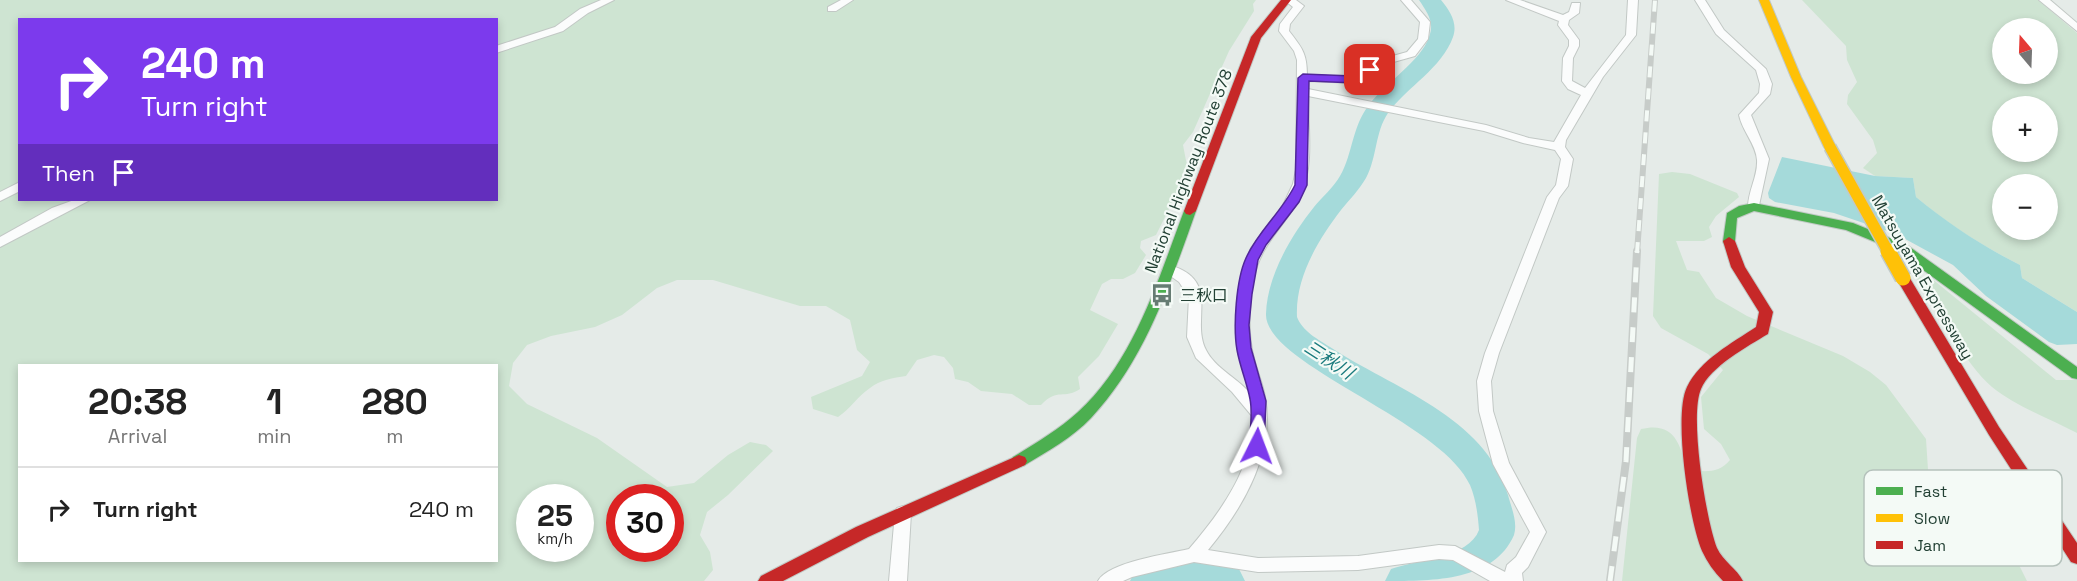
<!DOCTYPE html>
<html lang="en">
<head>
<meta charset="utf-8">
<style>
  :root { --surface:#fff; --page:#f6f6f6; --text:#222; --muted:#767676; --line:#e0e0e0 }
  body { margin:0; font-family:"Space Grotesk","Noto Sans JP",sans-serif; background:var(--page); color:var(--text); height:100vh; display:flex; flex-direction:column; font-size:22px; white-space:nowrap }
  * { box-sizing:border-box; margin:0 }
  p { font-size:20px; color:var(--muted) }
  .icon { flex:none; width:33px; height:33px; fill:none; stroke:currentColor; stroke-width:2; stroke-linecap:round; stroke-linejoin:round }
  .map { position:relative; flex:1; overflow:hidden }
  .details { position:absolute; left:18px; top:364px; width:480px; height:198px; display:flex; flex-direction:column; background:var(--surface); border-radius:0px; box-shadow:0 3px 9px #0003 }
  .details>* { flex:none }
  .banner { position:absolute; left:18px; top:18px; width:480px; height:183px; border-radius:0px; box-shadow:0 3px 9px #0003; background:#7c3aed; color:#fff; overflow:hidden }
  .needle { width:39px; rotate:341deg }
  .controls { position:absolute; left:1992px; top:18px; display:grid; gap:12px }
  .controls a { display:grid; place-items:center; width:66px; height:66px; border-radius:50%; background:var(--surface); box-shadow:0 3px 9px #0003; font-size:30px }
  .speed { position:absolute; left:516px; top:484px; display:flex; gap:12px; font-size:30px; font-weight:700; text-align:center }
  .speed>* { display:grid; place-content:center; width:78px; height:78px; border-radius:50%; background:var(--surface); box-shadow:0 3px 9px #0003; line-height:1 }
  .speed small { font-size:15px; font-weight:400 }
  .speed .limit { border:9px solid #d22; background:#fff; color:#111 }
  .pin { position:absolute; display:grid; place-items:center; width:51px; height:51px; color:#fff; margin:-26px; border-radius:12px; box-shadow:0 3px 9px #0006 }
  .me { position:absolute; width:66px; margin:-33px; rotate:3deg; stroke-linejoin:round; filter:drop-shadow(0 0 4px #0008) }
  .turn { display:flex; align-items:center; gap:21px; height:126px; padding:0 24px; font-size:27px }
  .turn .icon { width:78px; height:78px; stroke-width:2.5 }
  .turn b { display:block; font-size:42px; line-height:51px }
  .then { display:flex; align-items:center; height:57px; padding:0 24px; background:#0003; gap:12px; font-size:22px }
  .eta { display:flex; justify-content:space-evenly; align-items:center; height:102px; text-align:center }
  .eta b { font-size:36px; font-weight:700; line-height:42px }
  ul { padding:0; list-style:none }
  li { display:flex; align-items:center; gap:18px; height:84px; padding:0 24px; border-top:2px solid var(--line) }
  li div { flex:1 }
  li b { display:block; font-size:22px }
  li em { font-style:normal }
  .map>svg:first-child { display:block }
</style>
</head>
<body>
<div class="map">
<svg width="2077" height="581" viewBox="0 0 2077 581">
  <rect width="100%" height="100%" fill="#e5ebe8"/>
  <path fill="#cee4d2" fill-rule="evenodd" d="M0,0H1256L1253,4L1254,11L1229,51L1193,132L1183,145L1188,171L1156,235L1141,241L1140,248L1146,255L1135,273L1123,279H1111L1102,284L1090,310L1118,324L1099,356L1078,377L1080,389C1064,400 1058,387 1041,405H1029L1012,394L981,391L968,382L955,379L953,368L944,357L934,355L917,360L906,376C893,378 880,380 870,388C858,396 850,409 838,417L813,409L811,397L862,376L870,362L857,350L850,320L826,306H800L713,280H677L657,288L622,315L595,327L551,336L527,345L513,363L509,386L527,404L597,438L667,487L694,483L728,455L750,442L766,445L773,451L728,495L707,512L700,535L710,552L713,570L704,581H0ZM20,20H496V200H20ZM20,366H496V561H20ZM530,498H580V549H530ZM620,498H670V549H620Z
    M1802,0H2038L2077,33V312L2022,278L2020,265C1982,246 1948,224 1916,197L1913,178L1875,176L1863,168L1877,153L1873,140L1847,104L1848,95L1857,82L1847,60L1846,46ZM2002,28H2048V74H2002ZM2002,106H2048V152H2002ZM2002,184H2048V230H2002Z
    M1672,172L1690,174L1737,193L1739,197L1716,216L1709,227L1712,237L1704,241H1676L1687,270L1699,272L1716,298L1747,316L1843,356L1870,372L1886,385L1926,439L1929,485L1960,518L1996,544L2019,565L2027,581H1622L1637,438L1641,429C1674,421 1681,444 1686,470C1703,471 1718,475 1730,460L1721,444L1704,429L1701,397L1723,370L1708,354L1661,328L1653,316L1659,174Z
    M1916,277L1931,278L2056,380H2077V433C2049,418 2017,407 1992,387C1965,364 1936,308 1916,277Z"/>
  <path fill="#a5dada" d="M1782,157L1875,176L1913,178L1916,197C1949,224 1982,246 2020,265L2022,278L2077,312V344L2057,345L2049,342L1986,296L1953,265L1896,234L1834,213L1775,202L1769,198L1768,193Z"/>
  <g fill="none" stroke-linecap="round" stroke-linejoin="round">
    <path fill="#a5dada" fill-rule="evenodd" d="M1419,0H1441C1450,11 1458,23 1453,37C1442,68 1407,87 1388,113C1375,132 1377,158 1366,178C1359,190 1350,199 1341,210C1318,240 1295,278 1297,317C1302,331 1319,340 1330,347C1392,388 1485,416 1508,495C1511,507 1518,522 1514,535C1494,581 1435,581 1385,581L1391,569C1415,560 1469,558 1479,530C1478,516 1476,499 1470,485C1442,421 1264,364 1266,314C1267,276 1291,236 1314,207C1322,197 1334,187 1340,176C1353,153 1352,126 1369,105C1385,83 1421,61 1429,37C1435,22 1427,12 1419,0Z
      M1188,560L1226,564L1239,569L1245,581H1130L1136,569L1149,564Z"/>
    <g stroke="#c2c8c5" stroke-width="2">
      <path id="street" d="M601,0H614L588,13L563,31L496,53V46L555,27L580,9Z
        M841,0H853L836,11H828V7Z
        M1284,0H1296L1304,6L1290,24L1289,31C1302,48 1307,53 1307,75L1353,77L1382,59L1407,52L1418,39L1420,22L1401,0H1411L1430,22L1428,39L1415,56L1390,63L1355,83L1307,81L1308,89L1486,125L1529,138L1554,142L1581,95L1568,89L1562,81L1563,58L1569,46V40L1558,25L1559,21L1506,0H1520L1563,15L1569,12L1572,3H1580L1579,13L1569,20L1568,25L1579,40V46L1573,58L1572,81L1585,88L1626,35L1628,0H1638L1636,35L1603,77L1566,140L1565,147L1573,159L1568,186L1559,198L1499,353L1491,381L1493,411L1509,463L1546,532L1528,567L1522,573L1523,581H1490L1453,560L1439,559L1358,570L1258,572L1194,562L1132,577L1123,581H1098C1108,562 1168,554 1189,549C1220,513 1255,466 1252,416L1232,392L1196,358L1187,337L1189,297L1179,282L1162,270L1169,265C1222,280 1190,319 1206,350C1215,368 1237,378 1249,392L1236,341L1238,293L1243,270L1251,248L1283,205L1293,184L1296,170L1297,60L1294,51L1279,31L1280,24L1293,7ZM1308,96L1484,131L1523,143L1555,150L1561,159L1556,185L1547,197L1485,353L1477,381L1479,411L1493,464L1530,532L1516,557L1507,565L1505,572L1455,546L1439,545L1358,556L1258,558L1208,550C1243,508 1275,453 1265,397C1263,384 1257,371 1254,358C1247,333 1249,307 1253,281C1261,241 1285,228 1301,195C1314,166 1308,127 1308,96Z
        M1695,0H1705L1724,30L1766,69L1772,84L1770,94L1751,115L1769,159L1758,210L1754,211L1748,207C1748,191 1758,176 1757,160C1756,144 1742,131 1739,115L1759,93L1760,84L1756,70L1716,34Z
        M2039,0H2050L2077,23V31Z
        M20,182V191L0,201V192Z
        M74,200H90L0,247V237L52,208Z
        M903,506L909,508L911,513L907,581H889L895,513L897,508Z"/>
    </g>
    <g stroke="#c1c9c5" stroke-width="2">
      <path id="fast" d="M1754,203L1853,223L1907,245L2077,367V379L2072,378L1897,251L1846,230L1754,211L1737,218L1735,241L1734,244H1724L1723,241L1727,213L1739,206Z
        M1190,207L1196,211C1170,284 1145,360 1091,418C1072,438 1048,451 1025,465L1019,467L1013,465L1011,461L1013,457C1036,443 1058,430 1078,412C1134,361 1158,280 1184,211Z"/>
    </g>
    <g stroke="#c1c9c5" stroke-width="2">
      <path id="slow" d="M1759,0H1769L1801,77L1836,147L1834,150H1826L1824,147L1791,77Z"/>
    </g>
    <g stroke="#c1c9c5" stroke-width="2">
      <path id="jam" d="M1281,0H1291L1261,38L1196,211L1190,215L1186,214L1184,211L1251,37Z
        M1729,237L1735,241L1745,267L1773,312L1768,334C1748,346 1710,367 1701,389C1689,416 1706,520 1717,548C1723,561 1737,569 1743,581H1723C1714,572 1707,562 1702,551C1689,521 1673,415 1687,387C1700,360 1732,343 1756,327L1759,312L1731,267L1723,241Z
        M1903,273L1908,275L1999,427L2077,543V564L2071,562L1989,435L1896,278Z
        M1019,455L1025,457L1027,461L1025,465L868,537L783,581H758L761,576L856,527Z"/>
    </g>
    <use href="#street" fill="#fbfcfc" fill-rule="evenodd"/>
    <use href="#fast" fill="#4caf50" fill-rule="evenodd"/>
    <use href="#slow" fill="#ffc107" fill-rule="evenodd"/>
    <use href="#jam" fill="#c62828" fill-rule="evenodd"/>
    <g stroke="#c7ccc9" stroke-width="6">
      <path id="rail-far1" d="M1637,253L1655,0"/>
    </g>
    <g stroke="#c7ccc9" stroke-width="8">
      <path id="rail" d="M1610,581L1626,461L1637,251"/>
    </g>
    <use href="#rail-far1" stroke="#f4faf6" stroke-width="4" stroke-dasharray="11" stroke-linecap="butt"/>
    <use href="#rail" stroke="#f4faf6" stroke-width="5" stroke-dasharray="15" stroke-linecap="butt"/>
    <g stroke="#c1cac7" stroke-width="14" stroke-linecap="butt">
      <path id="slow-bridge-far1" d="M1830,147L1889,253"/>
    </g>
    <g stroke="#c1cac7" stroke-width="18" stroke-linecap="butt">
      <path id="slow-bridge" d="M1888,251L1903,278"/>
    </g>
    <use href="#slow-bridge-far1" stroke="#ffc107" stroke-width="11"/>
    <use href="#slow-bridge" stroke="#ffc107" stroke-width="15"/>
  </g>
  <path fill="#7c3aed" stroke="#51269a" stroke-width="1.5" d="M1370,67L1374,68V73L1355,83L1309,81L1307,185L1299,202L1266,245L1258,260L1252,294L1249,325L1251,348L1266,401L1264,446L1262,450L1257,452L1251,450L1249,446C1250,431 1253,414 1250,399C1247,383 1240,367 1237,350C1233,327 1236,280 1246,258C1258,231 1282,212 1295,185L1298,78L1303,74L1353,76Z"/>
  <defs>
    <g id="bus-bare" transform="scale(1.8)"><path d="M-5-6H5V4H4V6H2V4H-2V6H-4V4H-5ZM-3.5-4V0h7V-4ZM-3.5 1.2v1.5H-2V1.2ZM2 1.2v1.5H3.5V1.2Z" fill="#667c73" stroke="#f4faf6" stroke-width="2.5" paint-order="stroke"/></g>
  </defs>
  <g fill-rule="evenodd">
    <use href="#bus-bare" x="1162" y="295"/>
  </g>
  <g text-anchor="middle" stroke-width="4.5" stroke-linejoin="round" paint-order="stroke">
    <g font-size="16" fill="#224034" stroke="#f4faf6">
      <text transform="translate(1188 171) rotate(-69)" y="6">National Highway Route 378</text>
      <text transform="translate(1923 277) rotate(60)" y="6">Matsuyama Expressway</text>
    </g>
    <g font-size="16" fill="#224034" stroke="#f4faf6" text-anchor="start">
      <text x="1180" y="301">三秋口</text>
    </g>
    <g font-size="18" font-style="italic" fill="#1a7b7e" stroke="#f4faf6">
      <text transform="translate(1329 360) rotate(33)" y="6">三秋川</text>
    </g>
  </g>
  <rect x="1864" y="470" width="198" height="96" rx="9" fill="#f4faf6" stroke="#b5c2bc" stroke-width="1.5"/>
  <rect x="1876" y="487" width="27" height="8" fill="#4caf50"/>
  <rect x="1876" y="514" width="27" height="8" fill="#ffc107"/>
  <rect x="1876" y="541" width="27" height="8" fill="#c62828"/>
  <g font-size="16" fill="#224034">
    <text x="1914" y="497">Fast</text>
    <text x="1914" y="524">Slow</text>
    <text x="1914" y="551">Jam</text>
  </g>
</svg>
<div class="controls">
<a><svg class="needle" viewBox="-14 -14 28 28"><path d="M0-13l5 13h-10z" fill="#e53935"/><path d="M0 13l5-13h-10z" fill="#767676"/></svg></a>
<a>+</a>
<a>−</a>
</div>
<div class="speed"><div>25<small>km/h</small></div><div class="limit">30</div></div>
<div class="pin" style="left:1370px;top:70px;background:#d93025"><svg class="icon" aria-label="arrive" viewBox="0 0 24 24"><path d="M6 21V4h12l-3 4 3 4H6"/></svg></div>
<svg class="me" style="left:1257px;top:446px" viewBox="-20 -20 40 40"><path d="M0-17L14 15 0 8-14 15z" fill="#7c3aed" stroke="#fff" stroke-width="4"/></svg>
<div class="banner">
<div class="turn"><svg class="icon" aria-label="right" viewBox="0 0 24 24"><path d="M7 20v-9h11M14 6l5 5-5 5"/></svg><div><b>240 m</b>Turn right</div></div>
<div class="then">Then<svg class="icon" aria-label="arrive" viewBox="0 0 24 24"><path d="M6 21V4h12l-3 4 3 4H6"/></svg></div>
</div>
<section class="details">
<div class="eta">
<div><b>20:38</b><p>Arrival</p></div>
<div><b>1</b><p>min</p></div>
<div><b>280</b><p>m</p></div>
</div>
<ul>
<li><svg class="icon" aria-label="right" viewBox="0 0 24 24"><path d="M7 20v-9h11M14 6l5 5-5 5"/></svg><div><b>Turn right</b></div><em>240 m</em></li>
</ul>
</section>
</div>
</body>
</html>
